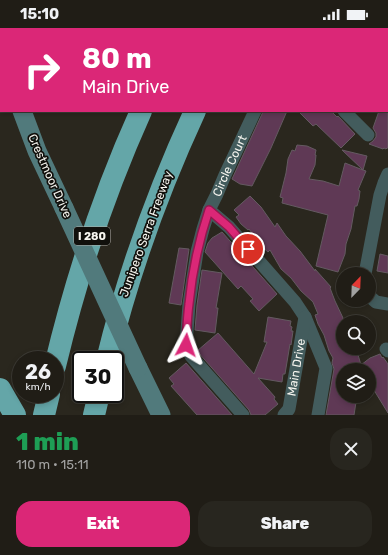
<!DOCTYPE html>
<html lang="en">
<head>
<meta charset="utf-8">
<style>
  :root { --surface:#201d16; --page:#28261f; --text:#f1f3f6; --muted:#a2a2a1; --line:#3d3b35; --accent:#db2777 }
  body { margin:0; font-family:Rubik,sans-serif; background:var(--page); color:var(--text); height:100vh; display:flex; flex-direction:column; font-size:15px; white-space:nowrap }
  * { box-sizing:border-box; margin:0 }
  p { font-size:13px; color:var(--muted) }
  .icon { flex:none; width:22px; height:22px; fill:none; stroke:currentColor; stroke-width:2; stroke-linecap:round; stroke-linejoin:round }
  .map { position:relative; height:387px; overflow:hidden }
  .sheet { display:flex; flex-direction:column; background:var(--surface); flex:1 }
  .sheet>* { flex:none }
  .top-card { position:absolute; left:0px; top:0px; width:388px; height:84px; box-shadow:0 2px 6px #0003,0 0 0 1px var(--line); background:#db2777; color:#fff; overflow:hidden }
  .needle { width:26px; rotate:23deg }
  .buttons { position:absolute; left:336px; top:239px; display:grid; gap:8px }
  .buttons a { display:grid; place-items:center; width:40px; height:40px; border-radius:50%; background:var(--surface); box-shadow:0 2px 6px #0003,0 0 0 1px var(--line); font-size:20px }
  .speed { position:absolute; left:12px; top:323px; display:flex; gap:8px; font-size:20px; font-weight:700; text-align:center }
  .speed>* { display:grid; place-content:center; width:52px; height:52px; border-radius:50%; background:var(--surface); box-shadow:0 2px 6px #0003,0 0 0 1px var(--line); line-height:1 }
  .speed small { font-size:10px; font-weight:400 }
  .speed .limit { border:2px solid #111; border-radius:6px; background:#fff; color:#111 }
  .pin { position:absolute; display:grid; place-items:center; width:34px; height:34px; color:#fff; margin:-17px; border:2px solid #fff; border-radius:50%; box-shadow:0 1px 4px #0007 }
  .me { position:absolute; width:44px; margin:-22px; rotate:4deg; stroke-linejoin:round; filter:drop-shadow(0 0 3px #0008) }
  .turn { display:flex; align-items:center; gap:14px; height:84px; padding:0 16px; font-size:18px }
  .turn .icon { width:52px; height:52px; stroke-width:2.5 }
  .turn b { display:block; font-size:28px; line-height:34px }
  .round { display:grid; place-items:center; flex:none; width:42px; height:42px; border-radius:16px; background:var(--page) }
  .overview { display:flex; align-items:center; justify-content:space-between; height:68px; padding:0 16px }
  h1 { font-size:24px; font-weight:800; line-height:30px; color:#1e9e55 }
  .action { display:flex; gap:8px; margin-top:auto; padding:8px 16px }
  .action a { flex:1; height:46px; border-radius:16px; background:var(--accent); color:#fff; font-size:16px; font-weight:800; line-height:46px; text-align:center }
  .action a+a { background:var(--page); color:var(--text) }
  .status { display:flex; justify-content:space-between; align-items:center; height:28px; padding:0 20px; background:var(--surface); direction:ltr }
  .status svg { height:11px; fill:currentColor }
  .map>svg:first-child { display:block }
</style>
</head>
<body>
<div class="status"><b>15:10</b><svg viewBox="0 0 49 12"><path d="M0 12V9h3v3zM5 12V6h3v6zM10 12V3h3v9zM15 12V0h3v12zM26 1h20v11H26zM47 4h2v5h-2z"/></svg></div>
<div class="map">
<svg width="388" height="387" viewBox="0 0 388 387">
  <rect width="100%" height="100%" fill="#2a271e"/>
  <path fill="#5f3955" stroke="#645a61" d="M263,83H287L271,120L252,158L240,156L232,151L262,86Z
    M298,83H331L337,89L338,88L355,106L341,120L316,96L313,98Z
    M379,83H388V120H387L386,121L384,120L383,121L369,116L373,113L376,109V105L373,100Z
    M297,117L307,118L316,122L315,127H316L315,137L309,151L323,153L339,158L345,135L363,142L342,122L367,128L363,142L366,143L358,162L360,163L359,171L357,178H355L351,201L346,216L345,226L338,244L316,238L328,187L282,175L283,170L280,169L286,145L288,131L292,122L295,123Z
    M250,168L261,179L275,199L277,195L286,208L300,223L315,243V241L331,259L330,260L335,273L343,290V320H356L361,337L370,330L380,326L382,330L383,329L388,336V385L369,354V342H343V368H357L354,387H326L334,341L332,335L333,330L329,323L324,307L318,296L315,287L318,286L313,274L301,263L291,250L281,241L270,222L268,224L261,218L249,201L248,202L241,196L236,189L239,187L234,182Z
    M222,204L277,266L259,283L250,273L253,271L241,258L238,261L205,224L208,215L212,210Z
    M179,220L189,221L181,277L169,275Z
    M380,226L388,228V245L377,243Z
    M202,242L222,245L216,280H218L215,305L195,302L197,277Z
    M268,289L291,293L290,298L292,299L291,303H293L291,317L290,316L285,346H283L282,354L258,350L275,369L274,371L278,376L265,387H251L249,382L197,323L218,305L254,346L267,314H264Z
    M186,335L232,387H197L171,358L174,356L169,350Z"/>
  <g fill="none" stroke-linecap="round" stroke-linejoin="round">
    <g stroke="#435c5d" stroke-width="13">
      <path d="M299,1V0"/>
      <path d="M344,83L368,107"/>
      <path d="M209,182L229,199L295,274L305,289L326,340L318,387"/>
      <path d="M365,246L380,167L384,155L388,146"/>
      <path d="M369,268L376,274L388,276"/>
      <path d="M386,321L388,323"/>
      <path id="s1" d="M243,387L191,328L186,317L189,276L197,224L203,201L209,182L217,166L225,147L255,83"/>
      <path id="s2" d="M284,387L289,381L305,289"/>
    </g>
    <path stroke="#517a7c" stroke-width="19" d="M0,18L1,21
      M22,83L37,123L64,180
      M138,340L161,387"/>
    <path stroke="#64a6a8" stroke-width="22" d="M181,1V0
      M236,1L237,0
      M107,332C128,246 158,163 195,83
      M55,338C76,250 104,165 141,83
      M0,361L15,387
      M44,387L49,366
      M94,387L99,366"/>
    <path stroke="#517a7c" stroke-width="19" d="M64,180L138,340"/>
  </g>
  <g fill="none" stroke-linecap="round" stroke-linejoin="round">
    <g stroke="#8e194d" stroke-width="10">
      <path id="route" d="M186,317C187,303 187,290 189,276C192,244 199,212 209,182L229,199L248,221"/>
    </g>
    <use href="#route" stroke="#db2777" stroke-width="7"/>
  </g>
  <g text-anchor="middle" stroke-width="3.5" stroke-linejoin="round" paint-order="stroke">
    <rect fill="#11100c" stroke="#b1b0ab" stroke-width="1" x="74" y="199" width="36" height="18" rx="3"/>
    <g font-size="11" font-weight="bold" fill="#f6f5ef">
      <text x="92" y="212">I 280</text>
    </g>
    <g font-size="12" fill="#f6f5ef" stroke="#11100c">
      <text dy="4" stroke="none"><textPath href="#s1" startOffset="277">Circle Court</textPath></text>
      <text transform="translate(50 148) rotate(66)" y="4">Crestmoor Drive</text>
      <text transform="translate(146 206) rotate(-70)" y="4">Junipero Serra Freeway</text>
      <text dy="4" stroke="none"><textPath href="#s2" startOffset="50">Main Drive</textPath></text>
    </g>
  </g>
</svg>
<div class="buttons">
<a><svg class="needle" viewBox="-14 -14 28 28"><path d="M0-13l5 13h-10z" fill="#e53935"/><path d="M0 13l5-13h-10z" fill="#a2a2a1"/></svg></a>
<a><svg class="icon" aria-label="search" viewBox="0 0 24 24"><circle cx="10" cy="10" r="6"/><path d="M15 15l6 6"/></svg></a>
<a><svg class="icon" aria-label="layers" viewBox="0 0 24 24"><path d="M12 4l9 5-9 5-9-5zM3 14l9 5 9-5"/></svg></a>
</div>
<div class="speed"><div>26<small>km/h</small></div><div class="limit">30</div></div>
<div class="pin" style="left:248px;top:221px;background:#d93025"><svg class="icon" aria-label="arrive" viewBox="0 0 24 24"><path d="M6 21V4h12l-3 4 3 4H6"/></svg></div>
<svg class="me" style="left:186px;top:317px" viewBox="-20 -20 40 40"><path d="M0-17L14 15 0 8-14 15z" fill="#db2777" stroke="#fff" stroke-width="4"/></svg>
<div class="top-card">
<div class="turn"><svg class="icon" aria-label="right" viewBox="0 0 24 24"><path d="M7 20v-9h11M14 6l5 5-5 5"/></svg><div><b>80 m</b>Main Drive</div></div>
</div>
</div>
<section class="sheet">
<div class="overview"><div><h1>1 min</h1><p>110 m · 15:11</p></div><a class="round"><svg class="icon" aria-label="close" viewBox="0 0 24 24"><path d="M6 6l12 12M18 6L6 18"/></svg></a></div>
<div class="action"><a>Exit</a><a>Share</a></div>
</section>
</body>
</html>
